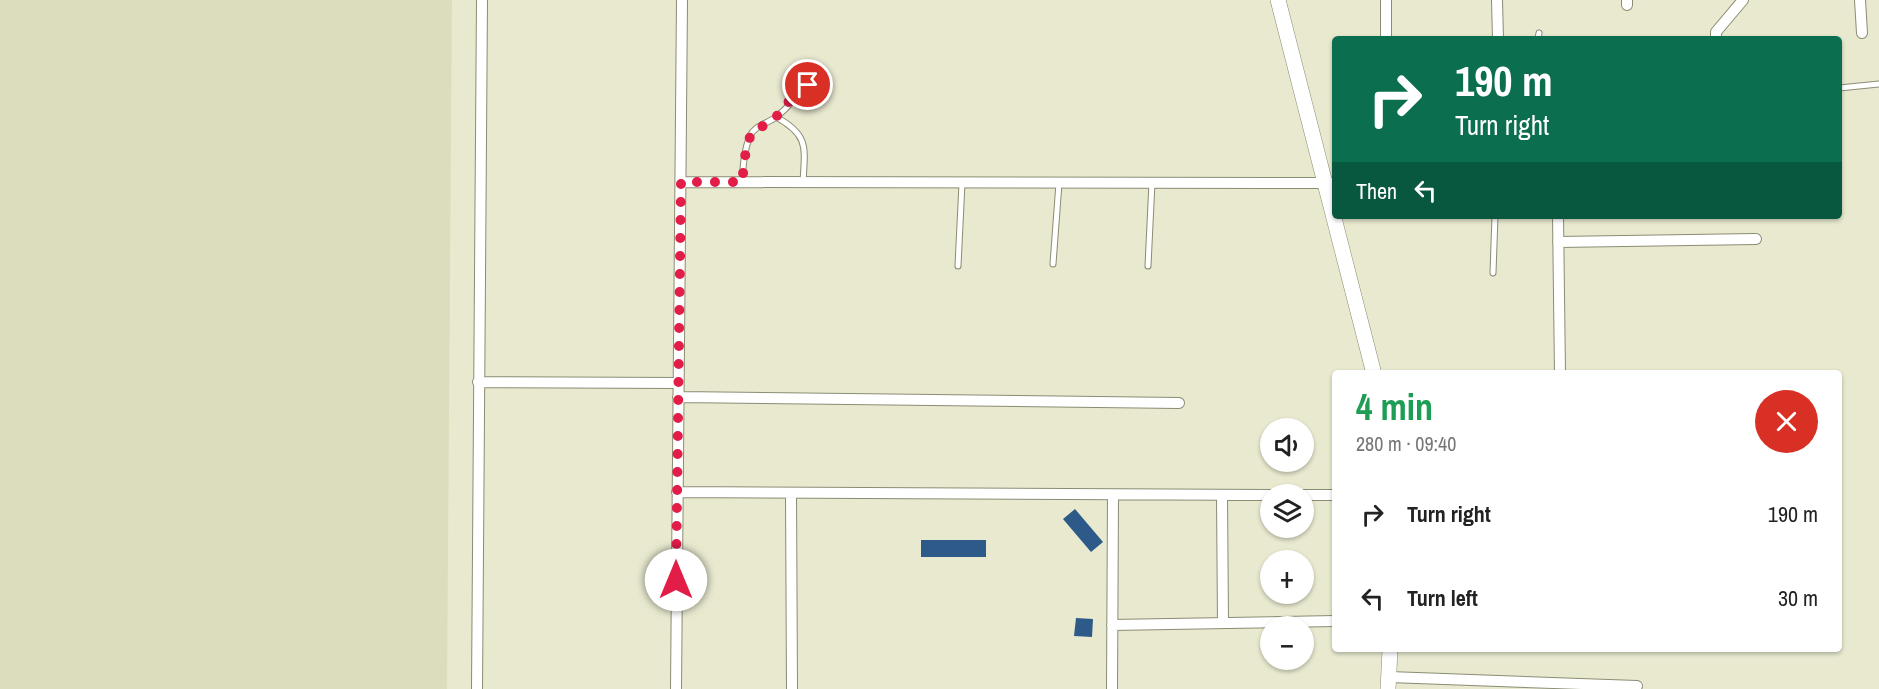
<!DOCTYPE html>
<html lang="en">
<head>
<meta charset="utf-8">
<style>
  :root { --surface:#fff; --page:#f2f2f2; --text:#222; --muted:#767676 }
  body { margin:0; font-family:"Archivo Narrow",sans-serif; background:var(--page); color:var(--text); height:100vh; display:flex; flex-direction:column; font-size:22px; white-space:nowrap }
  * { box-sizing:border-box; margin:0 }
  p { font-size:20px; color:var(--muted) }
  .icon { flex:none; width:33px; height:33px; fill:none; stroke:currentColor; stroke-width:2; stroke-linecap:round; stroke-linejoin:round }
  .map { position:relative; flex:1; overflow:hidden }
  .side { position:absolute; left:1332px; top:370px; width:510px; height:282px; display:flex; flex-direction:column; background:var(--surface); border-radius:6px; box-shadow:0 2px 4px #0004 }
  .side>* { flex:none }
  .guide { position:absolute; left:1332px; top:36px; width:510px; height:183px; border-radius:6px; box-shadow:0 2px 4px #0004; background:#0b6e4f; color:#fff; overflow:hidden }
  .tools { position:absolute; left:1260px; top:418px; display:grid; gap:12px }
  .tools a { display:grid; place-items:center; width:54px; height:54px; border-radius:50%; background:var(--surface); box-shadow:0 2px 4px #0004; font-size:30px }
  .pin { position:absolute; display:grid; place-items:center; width:51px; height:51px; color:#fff; margin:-26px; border:3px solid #fff; border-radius:50%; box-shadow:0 2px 6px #0007 }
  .me { position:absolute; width:66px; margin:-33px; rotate:0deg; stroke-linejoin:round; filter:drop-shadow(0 0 4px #0008) }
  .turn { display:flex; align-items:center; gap:21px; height:126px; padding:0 24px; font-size:27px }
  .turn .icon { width:78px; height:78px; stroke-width:2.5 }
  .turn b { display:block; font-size:42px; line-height:51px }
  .then { display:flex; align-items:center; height:57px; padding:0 24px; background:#0003; gap:12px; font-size:22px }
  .round { display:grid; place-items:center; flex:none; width:63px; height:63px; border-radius:32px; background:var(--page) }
  .summary { display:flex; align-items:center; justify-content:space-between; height:102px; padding:0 24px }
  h1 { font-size:36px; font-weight:800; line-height:45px; color:#1e9e55 }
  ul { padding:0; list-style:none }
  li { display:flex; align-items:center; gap:18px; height:84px; padding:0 24px }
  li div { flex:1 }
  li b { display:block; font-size:22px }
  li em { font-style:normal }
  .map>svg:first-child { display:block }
</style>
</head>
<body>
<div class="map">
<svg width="1879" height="689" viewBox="0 0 1879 689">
  <rect width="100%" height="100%" fill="#e8e9cf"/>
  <path fill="#dcddbc" d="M0,0H452L447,689H0Z"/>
  <path fill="#2d5a89" d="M1075,509L1103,542L1091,552L1063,519Z
    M921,540H986V557H921Z
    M1076,618L1093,619L1092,637L1074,636Z"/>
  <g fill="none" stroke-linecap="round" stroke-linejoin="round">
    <g stroke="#8b8c74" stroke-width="7">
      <path id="service" d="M1538,39L1539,33
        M1839,88L1879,84
        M776,117C809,135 805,147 803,182
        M742,182C743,167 744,150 750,136C755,125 767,124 776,117C799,100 793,89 826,78
        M1053,264L1059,183
        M958,266L962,183
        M1148,266L1152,182
        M1493,273L1495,216"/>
    </g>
    <g stroke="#8b8c74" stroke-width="12">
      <path id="minor" d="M1386,0V39
        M1497,0L1498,39
        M1627,0V5
        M1860,0L1862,33
        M1716,39V32L1743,0
        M681,182L1335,183
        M1558,216L1560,374
        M1558,242L1756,239
        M478,382L678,383
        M678,397L1179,403
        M677,492L1270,495
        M791,493L792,689
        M1222,495L1223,623
        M1304,495H1335
        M1112,625L1335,621
        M1389,677L1637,686
        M477,689L482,0
        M676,689L682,0
        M1112,689L1113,496"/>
    </g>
    <g stroke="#8b8c74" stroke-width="16">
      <path id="secondary" d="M1278,0L1374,374
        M1388,689L1390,650"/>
    </g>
    <use href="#service" stroke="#fff" stroke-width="5"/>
    <use href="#minor" stroke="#fff" stroke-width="10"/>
    <use href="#secondary" stroke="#fff" stroke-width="15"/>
  </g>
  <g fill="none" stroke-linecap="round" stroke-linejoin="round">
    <path stroke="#e11d48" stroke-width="10" stroke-dasharray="0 18" d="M676,580L681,182H742L746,149L751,134L776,117L796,93L808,85"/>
  </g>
</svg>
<div class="tools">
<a><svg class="icon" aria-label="sound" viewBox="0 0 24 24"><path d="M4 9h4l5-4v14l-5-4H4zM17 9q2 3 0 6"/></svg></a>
<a><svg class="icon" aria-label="layers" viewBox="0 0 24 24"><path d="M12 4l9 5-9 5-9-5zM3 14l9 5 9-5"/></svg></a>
<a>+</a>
<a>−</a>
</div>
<div class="pin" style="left:808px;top:85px;background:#d93025"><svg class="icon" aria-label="arrive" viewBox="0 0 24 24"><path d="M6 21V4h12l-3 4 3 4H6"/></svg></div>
<svg class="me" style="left:676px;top:580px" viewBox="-20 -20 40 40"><circle r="19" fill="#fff"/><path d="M0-13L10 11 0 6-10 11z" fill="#e11d48"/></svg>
<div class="guide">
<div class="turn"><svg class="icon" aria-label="right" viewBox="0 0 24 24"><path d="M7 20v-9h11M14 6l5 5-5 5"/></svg><div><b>190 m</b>Turn right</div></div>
<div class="then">Then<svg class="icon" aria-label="left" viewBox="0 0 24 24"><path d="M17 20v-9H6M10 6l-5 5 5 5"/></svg></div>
</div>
<section class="side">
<div class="summary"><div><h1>4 min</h1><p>280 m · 09:40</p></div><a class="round" style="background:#d93025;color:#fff"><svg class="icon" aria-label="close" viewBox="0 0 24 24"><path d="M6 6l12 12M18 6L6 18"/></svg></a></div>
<ul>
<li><svg class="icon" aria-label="right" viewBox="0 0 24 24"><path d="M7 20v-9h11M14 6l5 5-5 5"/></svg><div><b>Turn right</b></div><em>190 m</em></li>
<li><svg class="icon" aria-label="left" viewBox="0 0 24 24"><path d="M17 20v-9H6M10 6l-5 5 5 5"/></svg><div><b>Turn left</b></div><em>30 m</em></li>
</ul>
</section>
</div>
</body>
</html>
